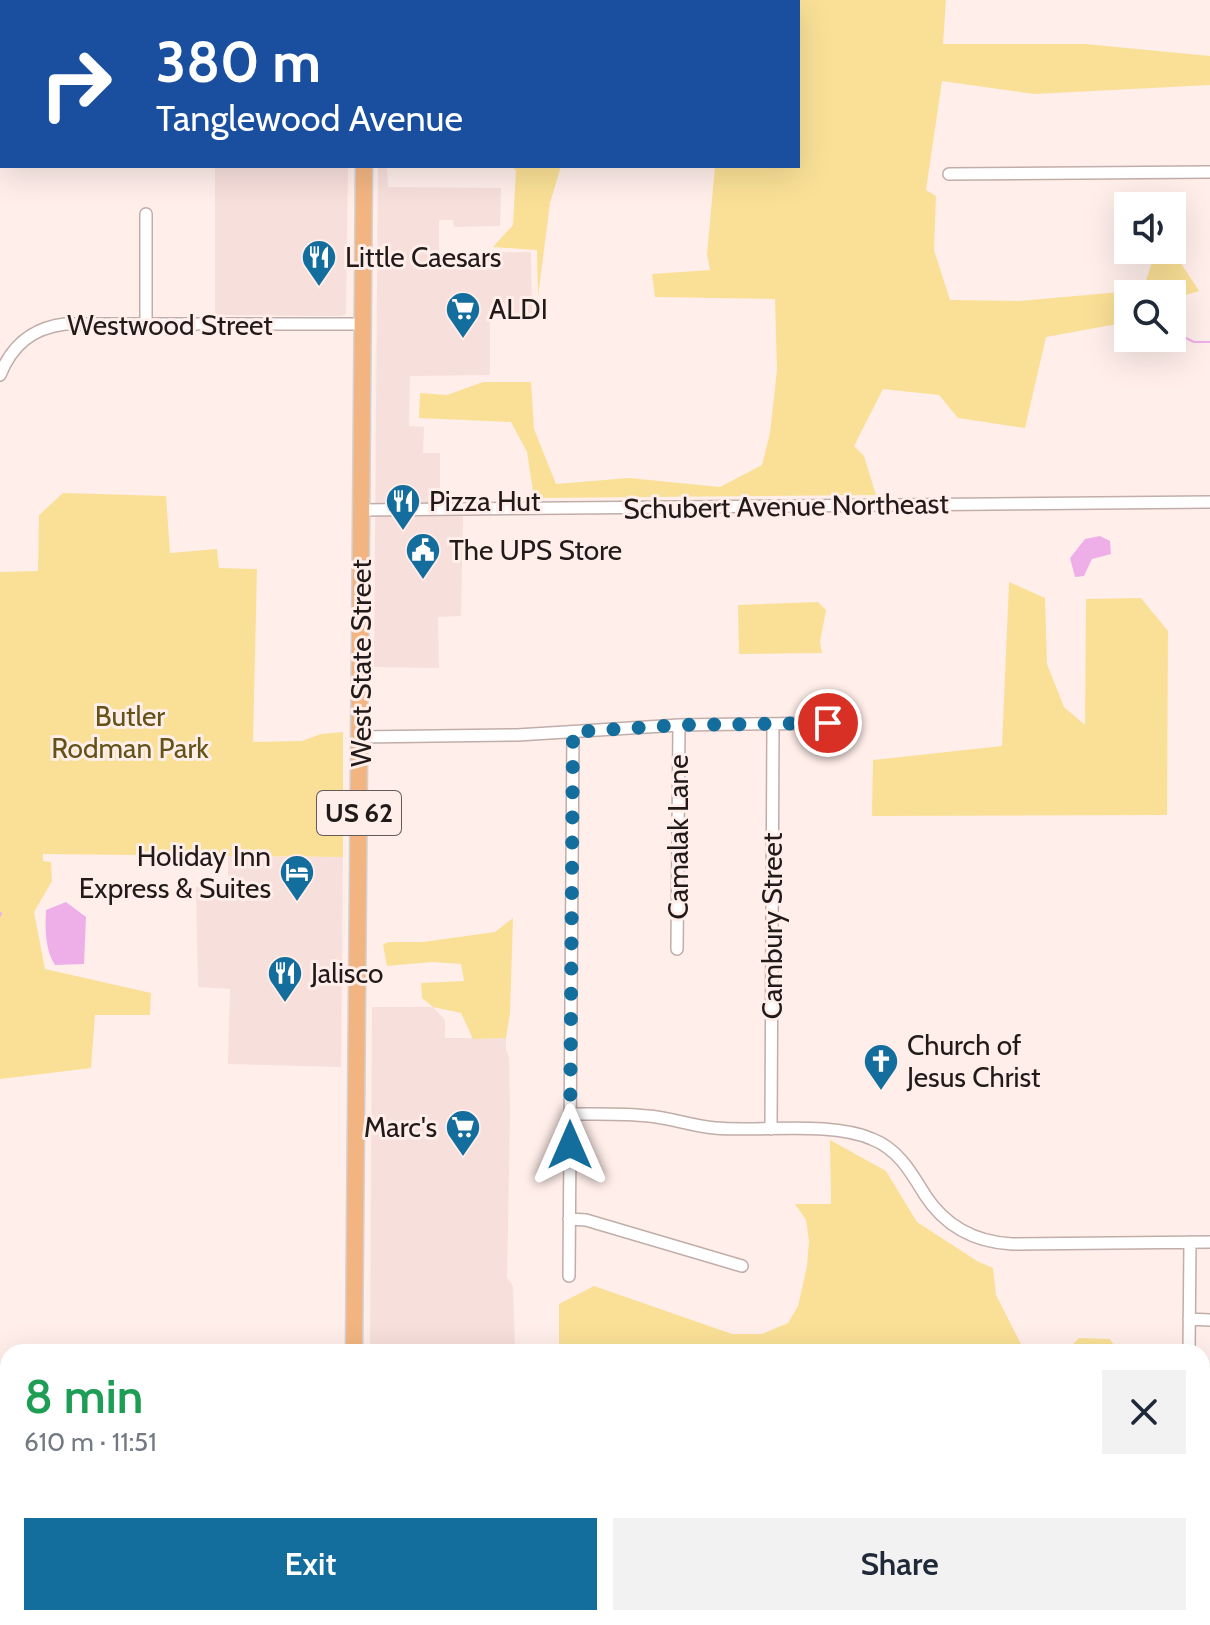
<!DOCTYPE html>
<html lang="en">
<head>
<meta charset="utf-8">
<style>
  :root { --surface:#fff; --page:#f2f2f3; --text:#1f2937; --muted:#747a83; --accent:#146e9d }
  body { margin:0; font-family:Cabin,sans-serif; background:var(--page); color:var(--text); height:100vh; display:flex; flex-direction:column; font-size:30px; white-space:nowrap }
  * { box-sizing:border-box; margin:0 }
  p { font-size:26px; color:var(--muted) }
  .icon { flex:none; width:44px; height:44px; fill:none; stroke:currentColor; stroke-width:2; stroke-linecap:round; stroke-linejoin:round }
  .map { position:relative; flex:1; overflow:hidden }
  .side { position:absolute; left:0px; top:1344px; width:1210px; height:282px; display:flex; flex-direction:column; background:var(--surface); border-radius:24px 24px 0 0; box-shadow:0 8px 32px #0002 }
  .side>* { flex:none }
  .hud { position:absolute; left:0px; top:0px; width:800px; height:168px; box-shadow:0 8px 32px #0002; background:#1a4fa0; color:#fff; overflow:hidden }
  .buttons { position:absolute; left:1114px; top:192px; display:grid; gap:16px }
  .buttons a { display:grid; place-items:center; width:72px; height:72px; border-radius:0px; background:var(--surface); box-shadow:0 8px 32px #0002; font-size:40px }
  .pin { position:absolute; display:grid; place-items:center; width:68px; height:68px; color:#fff; margin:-34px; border:4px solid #fff; border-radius:50%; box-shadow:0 2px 8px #0007 }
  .me { position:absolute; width:88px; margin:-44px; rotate:0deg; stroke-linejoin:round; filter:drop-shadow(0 0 6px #0008) }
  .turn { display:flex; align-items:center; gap:28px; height:168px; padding:0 24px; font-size:36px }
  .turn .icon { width:104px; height:104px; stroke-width:2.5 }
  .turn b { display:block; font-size:56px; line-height:68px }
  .round { display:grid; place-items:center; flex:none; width:84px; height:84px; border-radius:0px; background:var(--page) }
  .summary { display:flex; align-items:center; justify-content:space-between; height:136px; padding:0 24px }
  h1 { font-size:48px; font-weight:600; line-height:60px; color:#1e9e55 }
  .cta { display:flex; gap:16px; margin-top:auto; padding:16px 24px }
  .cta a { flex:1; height:92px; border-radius:0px; background:var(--accent); color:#fff; font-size:32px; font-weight:600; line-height:92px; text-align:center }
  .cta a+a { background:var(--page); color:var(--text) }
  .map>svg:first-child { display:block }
</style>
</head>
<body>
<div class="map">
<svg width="1210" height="1625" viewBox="0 0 1210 1625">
  <rect width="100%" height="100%" fill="#ffeeea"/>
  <path fill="#f7dfdb" d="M102,0H349V2H102Z
    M379,0H565V2H379Z
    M215,166H348L346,314L340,316L215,315Z
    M378,166H387L388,187L501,188L500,226L454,227L453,220H439V253L531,252L532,314H490V375L410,376L409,426L424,427L423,453H440V515L463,516L461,616L438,617L439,668L374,667Z
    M228,856L343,857L341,1067L228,1064L230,989L198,987L196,887H228Z
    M372,1007H433L445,1020V1038H506V1049L509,1057L510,1113L507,1278L513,1286L515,1346H512V1352H370Z
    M132,1618H330L326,1625H132Z
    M367,1618H918L919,1625H367Z"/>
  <path fill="#fae096" d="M569,0H946L943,44H1085L1210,56V85L1034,94L942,81L926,190L936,196L934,250L950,300L1019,301L1143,290L1152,262L1173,251L1199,291L1172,299V294H1128V322L1046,337L1025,428L958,418L939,395L883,389L854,446L864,456L876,495L534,498L527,452L511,422L419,418L420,393L447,395L483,382H531L534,429L556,484L629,478L720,487L762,465L770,433L777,370L775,299L655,297L652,274L710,270L707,254L715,166H798V2H569Z
    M512,166H561L550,203L538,297L537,250L493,247L513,225L516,171Z
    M63,493L166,496L170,553L217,549L219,568L257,569L253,742L302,741L321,734L343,732V857L43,854V861L51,862L52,881L34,912L45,969L151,993L150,1015H95L91,1068L0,1079V572L38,571L39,515Z
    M1009,582L1045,598L1047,664L1064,707L1085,725L1086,599L1141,598L1168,631L1167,815L872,816L873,760L1002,746Z
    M818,602L826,610L820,642L822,653L739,654L738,605Z
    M513,918L510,1013L506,1038L473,1039L461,1013L433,1007L422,998L421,983L464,981L461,964L432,962L387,966L383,945L388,942H423L495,932Z
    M830,1140L886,1171L917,1222L977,1261L993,1268L996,1295L1025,1352H559V1304L594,1286L732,1334H762L788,1323L798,1306L807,1266L809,1241L806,1220L795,1204H831Z
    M1079,1338L1110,1339L1118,1352H1072V1345Z
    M943,1618H1185L1186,1625H947Z"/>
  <path fill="#eeafe8" d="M1100,536L1110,541L1111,554L1092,559L1084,576L1075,577L1070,558L1085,539Z
    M66,902L86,917L84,964L55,965C45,950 45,928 46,910Z"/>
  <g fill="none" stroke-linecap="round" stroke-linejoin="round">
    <path stroke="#eeafe8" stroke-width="2" d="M0,128H2
      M1172,331L1194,342H1210
      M0,916L1,913"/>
    <g stroke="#c1ada9" stroke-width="14">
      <path id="minor" d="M949,174L1210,172
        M146,214V323
        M0,375C12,345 32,328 65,324H363
        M362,510L1210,502
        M360,737L517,735L679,725L828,723
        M677,949L679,725
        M570,1114C596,1114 623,1113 649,1116C671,1118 692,1126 715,1128C761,1132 830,1121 872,1139C898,1149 911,1172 925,1195C945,1226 975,1242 1012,1244L1210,1242
        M771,1129L773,724
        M569,1219L586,1220L742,1266
        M569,1276L573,732
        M1189,1319L1210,1320
        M1189,1352L1190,1242
        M0,1460H8"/>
    </g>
    <g stroke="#d3d1d1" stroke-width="19">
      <path id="highway" d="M364,2V0
        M354,1352L364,166
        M351,1625V1618"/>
    </g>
    <use href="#minor" stroke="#fff" stroke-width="11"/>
    <use href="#highway" stroke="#f2b582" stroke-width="16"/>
  </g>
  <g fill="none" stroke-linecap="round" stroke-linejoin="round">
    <path stroke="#146e9d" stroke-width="14" stroke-dasharray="0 25.2" d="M570,1145L573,732L679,725L828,723"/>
  </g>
  <defs>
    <g id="restaurant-pin" transform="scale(1.8)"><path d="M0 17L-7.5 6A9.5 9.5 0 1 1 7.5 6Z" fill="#146e9d" stroke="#ffeeea"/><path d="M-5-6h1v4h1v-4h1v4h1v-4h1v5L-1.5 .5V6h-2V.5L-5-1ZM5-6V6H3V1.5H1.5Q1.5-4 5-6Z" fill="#fff"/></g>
    <g id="supermarket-pin" transform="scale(1.8)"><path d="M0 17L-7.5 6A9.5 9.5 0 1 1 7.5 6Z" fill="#146e9d" stroke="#ffeeea"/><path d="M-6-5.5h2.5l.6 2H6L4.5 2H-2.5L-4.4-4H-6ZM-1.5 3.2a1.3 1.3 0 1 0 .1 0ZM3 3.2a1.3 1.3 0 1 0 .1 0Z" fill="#fff"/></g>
    <g id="civic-pin" transform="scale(1.8)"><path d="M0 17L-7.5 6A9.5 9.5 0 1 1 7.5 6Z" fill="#146e9d" stroke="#ffeeea"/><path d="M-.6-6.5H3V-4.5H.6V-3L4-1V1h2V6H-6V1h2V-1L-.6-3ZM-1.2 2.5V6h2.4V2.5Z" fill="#fff"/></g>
    <g id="hotel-pin" transform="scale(1.8)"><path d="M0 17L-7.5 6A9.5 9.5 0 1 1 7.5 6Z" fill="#146e9d" stroke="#ffeeea"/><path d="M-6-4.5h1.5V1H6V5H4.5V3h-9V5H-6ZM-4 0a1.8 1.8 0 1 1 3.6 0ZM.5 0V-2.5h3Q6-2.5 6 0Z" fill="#fff"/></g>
    <g id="church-pin" transform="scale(1.8)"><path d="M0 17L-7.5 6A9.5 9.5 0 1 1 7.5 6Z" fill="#146e9d" stroke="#ffeeea"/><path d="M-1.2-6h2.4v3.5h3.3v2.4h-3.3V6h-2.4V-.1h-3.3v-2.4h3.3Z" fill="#fff"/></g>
  </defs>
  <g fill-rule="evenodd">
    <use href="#restaurant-pin" x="319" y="257"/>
    <use href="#supermarket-pin" x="463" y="309"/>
    <use href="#restaurant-pin" x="403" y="501"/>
    <use href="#civic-pin" x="423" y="550"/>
    <use href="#hotel-pin" x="297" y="872"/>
    <use href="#restaurant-pin" x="285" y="973"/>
    <use href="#church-pin" x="881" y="1061"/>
    <use href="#supermarket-pin" x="463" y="1127"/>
  </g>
  <g text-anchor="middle" stroke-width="6" stroke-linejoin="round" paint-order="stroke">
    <rect fill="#ffeeea" stroke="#645a57" stroke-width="2" x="317" y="791" width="84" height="44" rx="6"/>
    <g font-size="26" font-weight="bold" fill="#211a18">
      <text x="359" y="822">US 62</text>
    </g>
    <g font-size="28" fill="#211a18" stroke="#ffeeea" text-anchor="start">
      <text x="345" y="267">Little Caesars</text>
      <text x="489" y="319">ALDI</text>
      <text x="429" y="511">Pizza Hut</text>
      <text x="449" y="560">The UPS Store</text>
      <text x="271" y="866" text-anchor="end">Holiday Inn<tspan x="271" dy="32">Express &amp; Suites</tspan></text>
      <text x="311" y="983">Jalisco</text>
      <text x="907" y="1055">Church of<tspan x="907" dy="32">Jesus Christ</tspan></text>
      <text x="437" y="1137" text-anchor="end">Marc's</text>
    </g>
    <g font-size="28" fill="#211a18" stroke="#ffeeea">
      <text x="170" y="335">Westwood Street</text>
      <text transform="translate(786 506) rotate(-1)" y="10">Schubert Avenue Northeast</text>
      <text transform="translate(361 663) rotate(-90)" y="10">West State Street</text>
      <text transform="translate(678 837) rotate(-90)" y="10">Camalak Lane</text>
      <text transform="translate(772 926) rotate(-90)" y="10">Cambury Street</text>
    </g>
    <g font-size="28" fill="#655216" stroke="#ffeeea">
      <text x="130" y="726">Butler<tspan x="130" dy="32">Rodman Park</tspan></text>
    </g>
  </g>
</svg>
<div class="buttons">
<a><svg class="icon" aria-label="sound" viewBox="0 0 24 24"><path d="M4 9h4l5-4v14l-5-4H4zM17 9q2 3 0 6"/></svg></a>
<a><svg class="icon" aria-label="search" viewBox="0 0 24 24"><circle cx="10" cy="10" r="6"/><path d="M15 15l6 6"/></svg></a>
</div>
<div class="pin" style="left:828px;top:723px;background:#d93025"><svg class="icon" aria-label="arrive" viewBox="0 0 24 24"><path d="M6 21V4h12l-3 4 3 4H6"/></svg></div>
<svg class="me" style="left:570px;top:1145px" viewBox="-20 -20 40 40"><path d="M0-17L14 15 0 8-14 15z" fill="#146e9d" stroke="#fff" stroke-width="4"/></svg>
<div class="hud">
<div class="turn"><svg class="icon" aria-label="right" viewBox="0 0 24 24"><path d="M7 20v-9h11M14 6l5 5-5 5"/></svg><div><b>380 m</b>Tanglewood Avenue</div></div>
</div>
<section class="side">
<div class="summary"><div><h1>8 min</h1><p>610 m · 11:51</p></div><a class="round"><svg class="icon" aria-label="close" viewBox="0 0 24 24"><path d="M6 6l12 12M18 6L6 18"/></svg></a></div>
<div class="cta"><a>Exit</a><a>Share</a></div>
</section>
</div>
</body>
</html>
